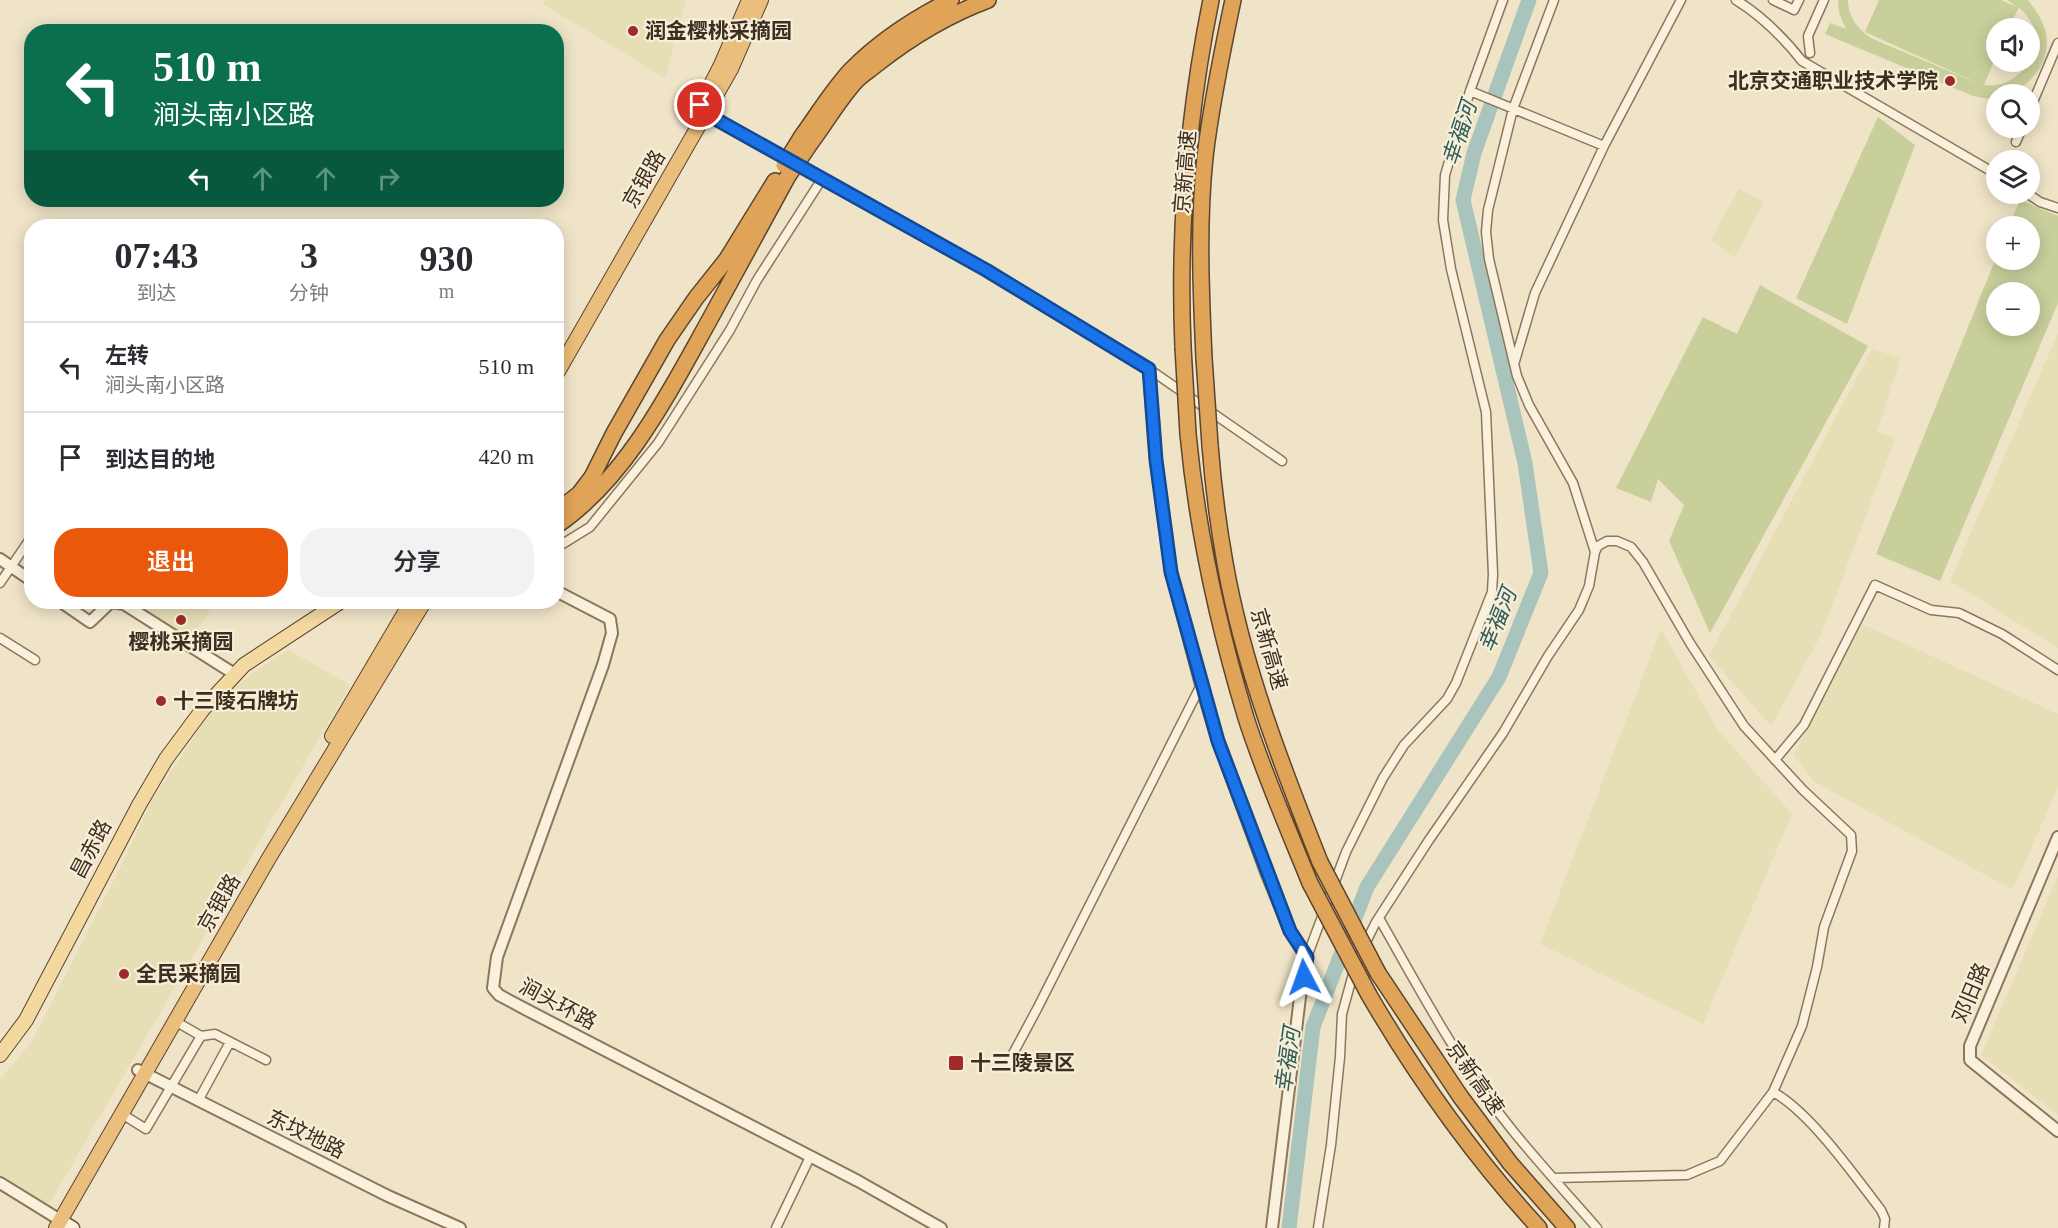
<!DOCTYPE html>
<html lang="zh">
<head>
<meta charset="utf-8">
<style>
  :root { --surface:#fff; --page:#f2f2f3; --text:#2b2b33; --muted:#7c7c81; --line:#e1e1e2; --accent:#ea580c }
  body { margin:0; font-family:"Times New Roman","Noto Sans SC",serif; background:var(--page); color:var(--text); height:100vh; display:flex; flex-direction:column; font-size:22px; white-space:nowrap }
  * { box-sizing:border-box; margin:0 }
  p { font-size:20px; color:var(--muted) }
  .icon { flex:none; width:33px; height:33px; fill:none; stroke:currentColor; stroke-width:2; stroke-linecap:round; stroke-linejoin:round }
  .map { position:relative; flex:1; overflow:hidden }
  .side { position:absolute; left:24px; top:219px; width:540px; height:390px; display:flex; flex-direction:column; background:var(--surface); border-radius:24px; box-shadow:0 3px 15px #0003 }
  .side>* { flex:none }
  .guide { position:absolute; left:24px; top:24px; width:540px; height:183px; border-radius:24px; box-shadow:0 3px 15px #0003; background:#0b6e4f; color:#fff; overflow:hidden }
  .buttons { position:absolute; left:1986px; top:18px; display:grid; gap:12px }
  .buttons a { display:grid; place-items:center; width:54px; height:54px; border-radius:50%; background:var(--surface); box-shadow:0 3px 15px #0003; font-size:30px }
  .pin { position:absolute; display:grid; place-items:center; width:51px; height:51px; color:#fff; margin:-26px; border:3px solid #fff; border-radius:50%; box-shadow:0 2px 6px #0007 }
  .me { position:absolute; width:66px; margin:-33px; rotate:356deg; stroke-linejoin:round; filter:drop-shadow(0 0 4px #0008) }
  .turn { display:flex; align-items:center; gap:21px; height:126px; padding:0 30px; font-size:27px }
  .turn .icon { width:78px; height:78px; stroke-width:2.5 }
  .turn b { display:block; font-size:42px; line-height:51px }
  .lanes { display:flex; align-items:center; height:57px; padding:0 30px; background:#0003; justify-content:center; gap:30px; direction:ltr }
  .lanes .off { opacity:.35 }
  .eta { display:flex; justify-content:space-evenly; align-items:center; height:102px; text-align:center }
  .eta b { font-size:36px; font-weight:600; line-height:42px }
  .cta { display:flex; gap:12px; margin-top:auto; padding:12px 30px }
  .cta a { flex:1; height:69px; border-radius:24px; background:var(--accent); color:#fff; font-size:24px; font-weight:600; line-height:69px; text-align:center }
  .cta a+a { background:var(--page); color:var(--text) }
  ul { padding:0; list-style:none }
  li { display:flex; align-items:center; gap:18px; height:90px; padding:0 30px; border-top:2px solid var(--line) }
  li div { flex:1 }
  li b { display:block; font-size:22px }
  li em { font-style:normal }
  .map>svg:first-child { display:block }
</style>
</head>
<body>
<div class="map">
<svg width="2058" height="1228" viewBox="0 0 2058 1228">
  <rect width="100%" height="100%" fill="#f0e4c8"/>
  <path fill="#e6deb5" d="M545,0H686L665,78L543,4Z
    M1739,189L1764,202L1734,258L1711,239Z
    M2058,333V648L1950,581Z
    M1872,349L1901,358L1877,432L1895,438L1821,635L1771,726L1709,656Z
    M130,602H215L191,639Z
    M1862,624L2058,714V787L2013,890L1813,781L1794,755Z
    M1661,629L1717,729L1792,814L1703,1024L1540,944Z
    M289,650L350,685L52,1199L48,1203L41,1201L0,1174V1079L31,1043L122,864L152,800L216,704L235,686L276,657Z
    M2058,876V1115L1981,1055Z"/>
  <path fill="#c9cf9b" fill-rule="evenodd" d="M1838,0H1848C1848,17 1859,31 1873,39L1982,85L1865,32L1879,0H2001L2017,7L2007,0H2028C2035,9 2041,18 2045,29C2054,61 2029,94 1996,94V97L1989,99L1973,96L1825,34L1830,23L1846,29L1839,13ZM2019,7C2024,12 2030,19 2033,26C2044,56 2015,90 1984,85L1996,56V28H2009Z
    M1878,117L1915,145L1847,324L1796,298Z
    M2020,200L2058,216V303L1940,581L1876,554L1996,258V260H2030V226H2009ZM2030,292V326H1996V292Z
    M1760,285L1868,346L1710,633L1669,541L1684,505L1658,479L1651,502L1616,488L1703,317L1737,334Z"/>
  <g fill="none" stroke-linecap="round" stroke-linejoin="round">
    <path stroke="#a9c4bc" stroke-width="15" d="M1289,1228L1313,1027L1367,887L1499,677L1541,573L1525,463L1463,200L1474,153L1529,0"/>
    <g stroke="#8d765c" stroke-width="11">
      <path id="minor" d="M1554,0L1513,109L1488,210L1486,232L1489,259L1517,376L1529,405L1573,483L1595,552
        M1736,0C1762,16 1783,37 1802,61L1996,174
        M1773,0L1794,10L1799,0
        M1810,53L1808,36L1824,0
        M1470,91L1604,146
        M2030,109L2058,43
        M2016,142L2022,128
        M2028,194L2040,202L2058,208
        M1515,361L1535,293L1604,146L1681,0
        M1149,369L1282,461
        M556,548L590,527L658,443L730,330L757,280L822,179
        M0,583L32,536
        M0,638L35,660
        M1775,760L1804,725L1875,585L1931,610L1959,613L2002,634L2058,670
        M1379,918C1420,990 1460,1066 1513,1131C1540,1164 1569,1196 1597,1228
        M1307,957L1346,852L1383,778L1404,745L1447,699L1456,683L1492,592L1493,574L1486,412L1451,269L1443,220L1445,175L1470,91L1503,0
        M201,1036L215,1034L266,1060
        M1008,1063L1037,1009L1201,685
        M198,1101L230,1042
        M122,1114L146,1129L201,1036L175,1021
        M1554,1178L1687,1175L1720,1161L1773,1092
        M776,1228L810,1157
        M1318,1228L1331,1145L1340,1057L1342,1014L1353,974L1362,950L1376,922L1429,840L1503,733L1548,656L1579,610L1589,586L1595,552L1598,546L1607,541H1617L1631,547L1643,562L1690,643L1744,726L1803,790L1851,835L1852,851L1824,927L1817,967L1802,1026L1773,1092C1810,1112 1854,1175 1881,1210L1885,1219L1884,1228"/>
    </g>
    <g stroke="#8d765c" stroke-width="14">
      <path id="tertiary" d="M702,107L709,116L986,270L1149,369L1156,460L1171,572L1201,685L1218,741L1266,872L1290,931L1307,957L1300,997L1272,1228
        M0,559L32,581
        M556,591L610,619L612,633L603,665L497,957L493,988L499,995L527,1010L858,1181L941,1228
        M61,602L90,622L111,602L124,604L236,675
        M2058,837L1970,1046V1060L2058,1131
        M138,1070L388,1196L460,1228
        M0,1183L60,1220"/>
    </g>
    <g stroke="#6f573f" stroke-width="15">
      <path id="secondary" d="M60,1220L73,1228"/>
    </g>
    <g stroke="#5b4430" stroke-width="16">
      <path id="primary" d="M0,1055L26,1020L139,805L166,759L203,709L244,665L340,602"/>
    </g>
    <g stroke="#5b4430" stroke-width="16">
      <path id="trunk" d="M701,104L721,65L749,0
        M556,375L731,69L761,0
        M332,736L411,602
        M56,1228L269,858L424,602"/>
    </g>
    <g stroke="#5b4430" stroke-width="18">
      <path id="motorway" d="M802,136C818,114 833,89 852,69C881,40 915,18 951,0
        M812,141C826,122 839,100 855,82C861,75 870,70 877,64C910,38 948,15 988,0
        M1183,347C1178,230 1188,114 1211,0
        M1204,358C1201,292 1198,223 1205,157C1211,105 1222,52 1233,0
        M1188,434C1197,530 1218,625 1246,718C1264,774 1288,829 1310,883
        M1210,445C1213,484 1218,524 1225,563C1243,666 1282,766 1320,862
        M556,512L579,494L592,477L614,433L667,340L696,298L727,259L775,181
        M556,526C626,479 670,391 710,319C736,271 762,223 788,176
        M1378,973L1460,1096L1510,1163L1567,1228
        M1369,995C1418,1079 1473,1156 1539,1228"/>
    </g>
    <use href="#minor" stroke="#faf1dc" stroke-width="8"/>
    <use href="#tertiary" stroke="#faf1dc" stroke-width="10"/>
    <use href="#secondary" stroke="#faf1dc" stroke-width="12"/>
    <use href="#primary" stroke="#f3d9a0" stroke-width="14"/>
    <use href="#trunk" stroke="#eabe7c" stroke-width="14"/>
    <use href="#motorway" stroke="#e0a458" stroke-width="15"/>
    <g stroke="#5b4430" stroke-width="18" stroke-linecap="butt">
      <path id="motorway-bridge" d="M784,165L802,136
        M788,176L812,141
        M1183,347L1188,434
        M1204,358L1210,445
        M1320,862L1378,973
        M1310,883L1369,995"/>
    </g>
    <use href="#motorway-bridge" stroke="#e0a458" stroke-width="15"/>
  </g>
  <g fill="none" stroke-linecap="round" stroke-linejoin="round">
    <g stroke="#114b97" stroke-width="15">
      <path id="route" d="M700,105L712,117L986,270L1149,369L1156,460L1171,572L1218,741L1290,931L1307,957L1304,977"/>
    </g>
    <use href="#route" stroke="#1a73e8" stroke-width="10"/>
  </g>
  <g fill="#9e2a2b" stroke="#f7eed8" stroke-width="2">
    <circle cx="633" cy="31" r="6"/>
    <circle cx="1950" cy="81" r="6"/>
    <circle cx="181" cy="620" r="6"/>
    <circle cx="161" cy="701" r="6"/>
    <circle cx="124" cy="974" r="6"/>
    <rect x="948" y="1055" width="16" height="16" rx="3"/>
  </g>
  <g text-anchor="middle" stroke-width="4.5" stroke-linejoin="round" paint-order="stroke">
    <g font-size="21" font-weight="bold" fill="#3d2e20" stroke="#f7eed8" text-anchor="start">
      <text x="645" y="38">润金樱桃采摘园</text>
      <text x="1938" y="88" text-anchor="end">北京交通职业技术学院</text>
      <text x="181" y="649" text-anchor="middle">樱桃采摘园</text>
      <text x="173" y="708">十三陵石牌坊</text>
      <text x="136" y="981">全民采摘园</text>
      <text x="970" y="1070">十三陵景区</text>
    </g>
    <g font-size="21" fill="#3d2e20" stroke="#f7eed8">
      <text transform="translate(1185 172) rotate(-85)" y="7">京新高速</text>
      <text transform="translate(644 179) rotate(-60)" y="7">京银路</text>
      <text transform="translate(1269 649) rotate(74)" y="7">京新高速</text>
      <text transform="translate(91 849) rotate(-62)" y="7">昌赤路</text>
      <text transform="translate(219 903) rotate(-60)" y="7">京银路</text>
      <text transform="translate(1971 993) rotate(-67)" y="7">邓旧路</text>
      <text transform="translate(558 1004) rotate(28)" y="7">涧头环路</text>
      <text transform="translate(1475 1078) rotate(55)" y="7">京新高速</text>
      <text transform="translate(306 1134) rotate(26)" y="7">东坟地路</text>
    </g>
    <g font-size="22" font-style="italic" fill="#2f5d5a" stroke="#f7eed8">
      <text transform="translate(1459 133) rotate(-72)" y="8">幸福河</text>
      <text transform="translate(1497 620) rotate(-68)" y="8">幸福河</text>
      <text transform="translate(1287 1060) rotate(-82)" y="8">幸福河</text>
    </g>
  </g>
</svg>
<div class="buttons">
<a><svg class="icon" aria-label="sound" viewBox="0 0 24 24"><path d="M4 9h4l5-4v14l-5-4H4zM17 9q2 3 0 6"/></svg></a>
<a><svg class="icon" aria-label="search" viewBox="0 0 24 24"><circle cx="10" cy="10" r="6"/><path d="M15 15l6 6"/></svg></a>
<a><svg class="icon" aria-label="layers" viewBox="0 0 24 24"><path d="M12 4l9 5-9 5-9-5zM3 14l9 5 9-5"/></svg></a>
<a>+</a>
<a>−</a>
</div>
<div class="pin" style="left:700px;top:105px;background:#d93025"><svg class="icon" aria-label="arrive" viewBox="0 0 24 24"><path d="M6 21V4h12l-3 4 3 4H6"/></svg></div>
<svg class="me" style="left:1304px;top:977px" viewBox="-20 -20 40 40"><path d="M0-17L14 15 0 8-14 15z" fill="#1a73e8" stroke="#fff" stroke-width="4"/></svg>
<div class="guide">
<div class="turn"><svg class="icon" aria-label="left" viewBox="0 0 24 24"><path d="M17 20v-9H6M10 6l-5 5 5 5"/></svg><div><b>510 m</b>涧头南小区路</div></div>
<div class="lanes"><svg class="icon" aria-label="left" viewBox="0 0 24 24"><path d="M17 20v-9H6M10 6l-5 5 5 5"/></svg><svg class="icon off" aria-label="ahead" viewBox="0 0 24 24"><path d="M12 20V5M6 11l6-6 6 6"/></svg><svg class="icon off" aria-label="ahead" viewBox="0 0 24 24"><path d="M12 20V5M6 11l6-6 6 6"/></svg><svg class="icon off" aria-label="right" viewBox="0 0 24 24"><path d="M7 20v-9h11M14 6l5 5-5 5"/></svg></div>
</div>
<section class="side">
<div class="eta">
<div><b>07:43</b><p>到达</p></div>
<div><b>3</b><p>分钟</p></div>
<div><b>930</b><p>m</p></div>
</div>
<ul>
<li><svg class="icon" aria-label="left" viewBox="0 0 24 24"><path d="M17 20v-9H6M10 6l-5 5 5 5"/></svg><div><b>左转</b><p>涧头南小区路</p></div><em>510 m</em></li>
<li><svg class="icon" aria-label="arrive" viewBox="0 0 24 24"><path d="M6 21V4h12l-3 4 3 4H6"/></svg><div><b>到达目的地</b></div><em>420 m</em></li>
</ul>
<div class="cta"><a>退出</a><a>分享</a></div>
</section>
</div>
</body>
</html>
